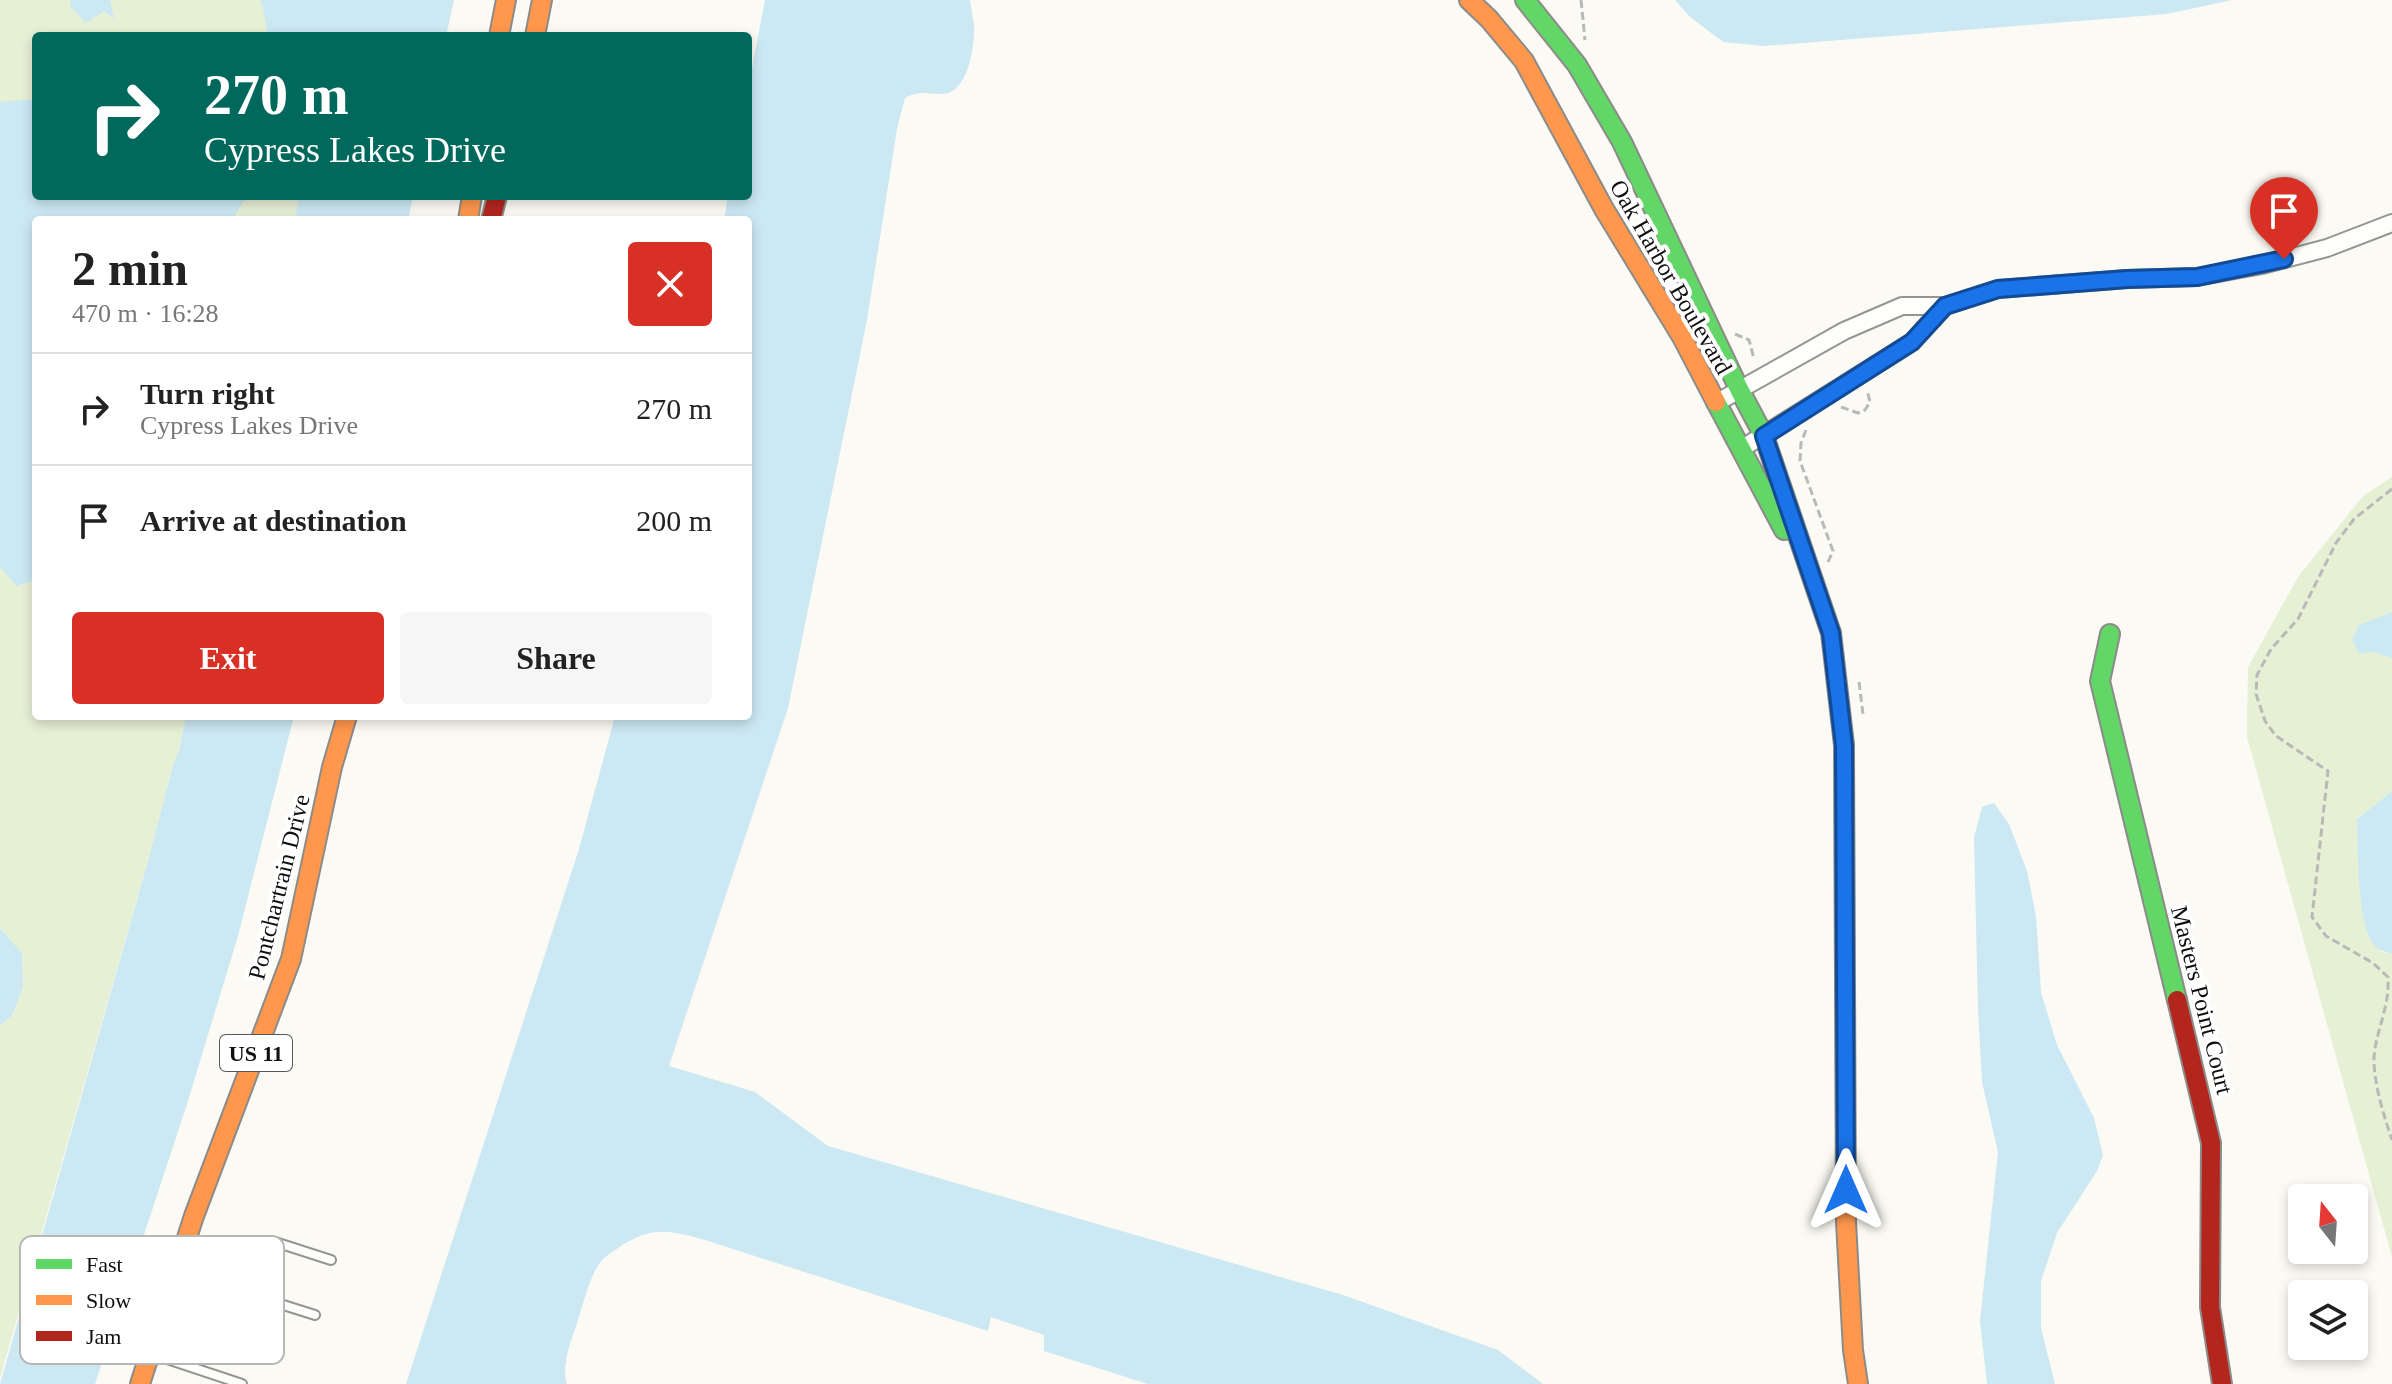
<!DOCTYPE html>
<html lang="en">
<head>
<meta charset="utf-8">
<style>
  :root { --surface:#fff; --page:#f6f6f6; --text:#222; --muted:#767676; --line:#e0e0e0; --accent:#d93025 }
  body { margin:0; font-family:"Times New Roman",serif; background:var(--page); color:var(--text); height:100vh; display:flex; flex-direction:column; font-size:30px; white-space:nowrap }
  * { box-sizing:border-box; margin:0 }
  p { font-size:26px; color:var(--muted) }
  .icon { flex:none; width:44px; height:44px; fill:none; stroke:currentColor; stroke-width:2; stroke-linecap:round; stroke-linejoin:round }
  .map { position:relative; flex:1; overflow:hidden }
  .drawer { position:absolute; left:32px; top:216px; width:720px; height:504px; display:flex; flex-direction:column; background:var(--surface); border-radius:8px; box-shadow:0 4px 12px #0003 }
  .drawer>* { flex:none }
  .top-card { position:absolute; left:32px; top:32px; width:720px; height:168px; border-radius:8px; box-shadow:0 4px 12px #0003; background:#00695c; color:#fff; overflow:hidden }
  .needle { width:52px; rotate:343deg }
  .buttons { position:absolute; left:2288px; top:1184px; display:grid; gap:16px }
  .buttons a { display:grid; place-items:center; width:80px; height:80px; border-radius:8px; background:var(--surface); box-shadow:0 4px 12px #0003; font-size:40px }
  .pin { position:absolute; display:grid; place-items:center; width:68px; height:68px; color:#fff; margin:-82px -34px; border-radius:50% 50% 50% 0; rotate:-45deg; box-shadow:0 0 8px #0007 }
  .pin .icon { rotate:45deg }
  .me { position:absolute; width:88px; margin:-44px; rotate:0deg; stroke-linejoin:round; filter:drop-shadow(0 0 6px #0008) }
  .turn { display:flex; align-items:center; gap:28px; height:168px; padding:0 40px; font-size:36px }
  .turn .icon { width:104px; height:104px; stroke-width:2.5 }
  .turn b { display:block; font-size:56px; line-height:68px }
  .round { display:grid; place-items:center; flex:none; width:84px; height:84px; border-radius:8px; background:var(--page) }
  .headline { display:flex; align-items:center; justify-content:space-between; height:136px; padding:0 40px }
  h1 { font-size:48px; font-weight:800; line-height:60px }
  .primary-button { display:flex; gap:16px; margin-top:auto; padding:16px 40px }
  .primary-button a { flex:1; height:92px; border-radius:8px; background:var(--accent); color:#fff; font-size:32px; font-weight:800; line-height:92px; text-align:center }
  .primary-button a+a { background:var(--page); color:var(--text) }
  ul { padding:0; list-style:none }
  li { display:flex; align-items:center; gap:24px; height:112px; padding:0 40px; border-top:2px solid var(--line) }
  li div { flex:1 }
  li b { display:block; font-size:30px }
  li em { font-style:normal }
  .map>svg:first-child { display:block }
</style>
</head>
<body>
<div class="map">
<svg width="2392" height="1384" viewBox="0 0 2392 1384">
  <rect width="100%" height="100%" fill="#fbfaf4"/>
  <path fill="#e6f0d5" d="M0,0H273L286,36H36V196L0,208Z
    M248,196H300L294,220H236V213Z
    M2392,477V612L2373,652L2392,658V791L2357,819L2361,899L2381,952L2392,954V1257L2247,737L2248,667L2298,577L2363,496Z
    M0,567L16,586L36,580V716H186L179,751L173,765L148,861L0,1378V1025L12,1016L23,987L22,953L0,928Z"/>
  <path fill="#cce8f3" d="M71,0H110L114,19L104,11L86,23L70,6Z
    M259,0H454L446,36H266L267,30L262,3Z
    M765,0H970C971,8 973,17 974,25C975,44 969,87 948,93C932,97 924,88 905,98L897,129L867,320L788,708L669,1066L755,1092L828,1146L1343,1295L1498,1350L1543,1384H1148L1044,1351V1335L991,1317L988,1331L702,1239C666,1230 651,1226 618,1248C614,1251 607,1255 603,1259C590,1273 583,1305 577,1323C571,1341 561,1366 567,1384H406L579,849L615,716H748V220H724L728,196H748V89Z
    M1675,0H2232L2167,14L1764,46L1723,42L1689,16Z
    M30,99L36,107V196H248L236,213V220H36V580L16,586L0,567V102Z
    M300,196H413L408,220H294Z
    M2392,612V658L2373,652L2359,654L2352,639L2359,625Z
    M186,716H294L238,936L187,1104L95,1384H0L148,861L173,765L179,751Z
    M2392,791V954C2383,952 2376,949 2371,941C2357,916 2358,849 2357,819Z
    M1994,803L2009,824L2027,871L2036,916L2041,992L2057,1045L2094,1118L2103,1155L2097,1171L2057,1233L2041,1281V1328L2055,1384H1987L1980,1321L1998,1152L1982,1082L1978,1010L1974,837L1982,807Z
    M0,928L22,953L23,987L12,1016L0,1025Z"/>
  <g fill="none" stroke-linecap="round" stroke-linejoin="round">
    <g stroke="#959592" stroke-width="12">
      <path id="lane" d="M191,1241L267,1267
        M315,1315L258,1297L275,1242L331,1260
        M155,1355L242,1384"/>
    </g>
    <g stroke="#959592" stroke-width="20">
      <path id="street" d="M1716,403L1844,331L1902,306H1945L1998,289L2127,279L2197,277L2262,265L2327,248L2392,223
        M1741,449L1912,342L1945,306"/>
    </g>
    <g stroke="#8c8b89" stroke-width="22">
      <path id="fast" d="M1525,0L1577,65L1622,142L1739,389L1764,436L1831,633L1844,745
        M1716,402L1784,530
        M2110,634L2100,681L2177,1000"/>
    </g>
    <g stroke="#8c8b89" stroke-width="22">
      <path id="slow" d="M1469,0L1489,19L1524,61L1604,209L1682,337L1716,402
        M499,36L506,0
        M535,36L542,0
        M468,220L472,196
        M1844,745L1846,1222L1853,1350L1858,1384
        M140,1384L194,1216L291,959L332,767L347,716"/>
    </g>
    <g stroke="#8c8b89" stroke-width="22">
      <path id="jam" d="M491,220L497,196
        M2177,1000L2211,1143L2210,1307L2222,1384"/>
    </g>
    <path stroke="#b9b9b8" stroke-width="3" stroke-dasharray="8 4" stroke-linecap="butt" d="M1581,0L1585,40
      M1735,334L1749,340L1754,359
      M1841,407L1858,413L1865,410L1870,402L1867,390
      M1806,430L1801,443L1800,461L1833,551L1828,562
      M2392,489L2354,519L2336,543L2298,619L2271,649L2257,675L2256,694L2265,721L2276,736L2328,771L2312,917L2326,936L2373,963L2388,977C2390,1008 2375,1032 2374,1059C2374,1085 2384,1116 2392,1140
      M1859,682L1863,714"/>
    <use href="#lane" stroke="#fefefd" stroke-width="8"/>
    <use href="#street" stroke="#fefefd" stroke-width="16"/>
    <use href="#fast" stroke="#63d668" stroke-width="18"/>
    <use href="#slow" stroke="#ff974d" stroke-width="18"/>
    <use href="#jam" stroke="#b3261e" stroke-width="18"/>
  </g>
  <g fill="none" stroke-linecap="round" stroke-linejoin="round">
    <g stroke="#114b97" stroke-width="20">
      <path id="route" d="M1846,1190L1844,746L1831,633L1764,436L1912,342L1945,306L1998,289L2127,279L2197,277L2284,259"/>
    </g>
    <use href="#route" stroke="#1a73e8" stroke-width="14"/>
  </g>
  <g text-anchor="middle" stroke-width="8" stroke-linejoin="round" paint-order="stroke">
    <rect fill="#fff" stroke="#575757" stroke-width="2" x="220" y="1035" width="72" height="36" rx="6"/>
    <g font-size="22" font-weight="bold" fill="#0f0f0f">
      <text x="256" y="1061">US 11</text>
    </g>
    <g font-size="24" fill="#0f0f0f" stroke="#fff">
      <text transform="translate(1671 277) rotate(60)" y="8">Oak Harbor Boulevard</text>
      <text transform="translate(279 887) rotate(-76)" y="8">Pontchartrain Drive</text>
      <text transform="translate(2202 1000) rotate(76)" y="8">Masters Point Court</text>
    </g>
  </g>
  <rect x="20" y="1236" width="264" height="128" rx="12" fill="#fff" stroke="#b7b7b7" stroke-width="2"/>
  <rect x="36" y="1259" width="36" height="10" fill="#63d668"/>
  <rect x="36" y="1295" width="36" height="10" fill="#ff974d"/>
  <rect x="36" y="1331" width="36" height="10" fill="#b3261e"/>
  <g font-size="22" fill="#0f0f0f">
    <text x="86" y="1272">Fast</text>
    <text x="86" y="1308">Slow</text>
    <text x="86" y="1344">Jam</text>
  </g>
</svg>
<div class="buttons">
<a><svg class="needle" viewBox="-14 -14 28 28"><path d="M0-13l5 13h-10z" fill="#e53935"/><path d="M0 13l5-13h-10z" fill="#767676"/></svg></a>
<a><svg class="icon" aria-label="layers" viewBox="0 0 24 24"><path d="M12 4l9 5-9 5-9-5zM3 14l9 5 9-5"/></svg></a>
</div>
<div class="pin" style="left:2284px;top:259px;background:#d93025"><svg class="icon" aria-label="arrive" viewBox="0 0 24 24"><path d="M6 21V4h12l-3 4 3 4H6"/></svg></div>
<svg class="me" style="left:1846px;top:1190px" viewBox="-20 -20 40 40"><path d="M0-17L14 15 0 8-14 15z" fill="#1a73e8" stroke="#fff" stroke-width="4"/></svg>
<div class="top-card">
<div class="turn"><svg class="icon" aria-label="right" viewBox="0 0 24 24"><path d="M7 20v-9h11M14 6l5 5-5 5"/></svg><div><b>270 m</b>Cypress Lakes Drive</div></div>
</div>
<section class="drawer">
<div class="headline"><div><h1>2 min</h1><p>470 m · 16:28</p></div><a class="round" style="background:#d93025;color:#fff"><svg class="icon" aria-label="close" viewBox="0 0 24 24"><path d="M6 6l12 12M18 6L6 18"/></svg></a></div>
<ul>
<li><svg class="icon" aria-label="right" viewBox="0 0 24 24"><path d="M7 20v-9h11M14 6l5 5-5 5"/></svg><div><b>Turn right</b><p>Cypress Lakes Drive</p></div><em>270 m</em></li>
<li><svg class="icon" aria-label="arrive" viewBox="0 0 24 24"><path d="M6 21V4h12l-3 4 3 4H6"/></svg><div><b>Arrive at destination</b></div><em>200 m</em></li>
</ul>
<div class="primary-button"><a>Exit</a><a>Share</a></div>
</section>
</div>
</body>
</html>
